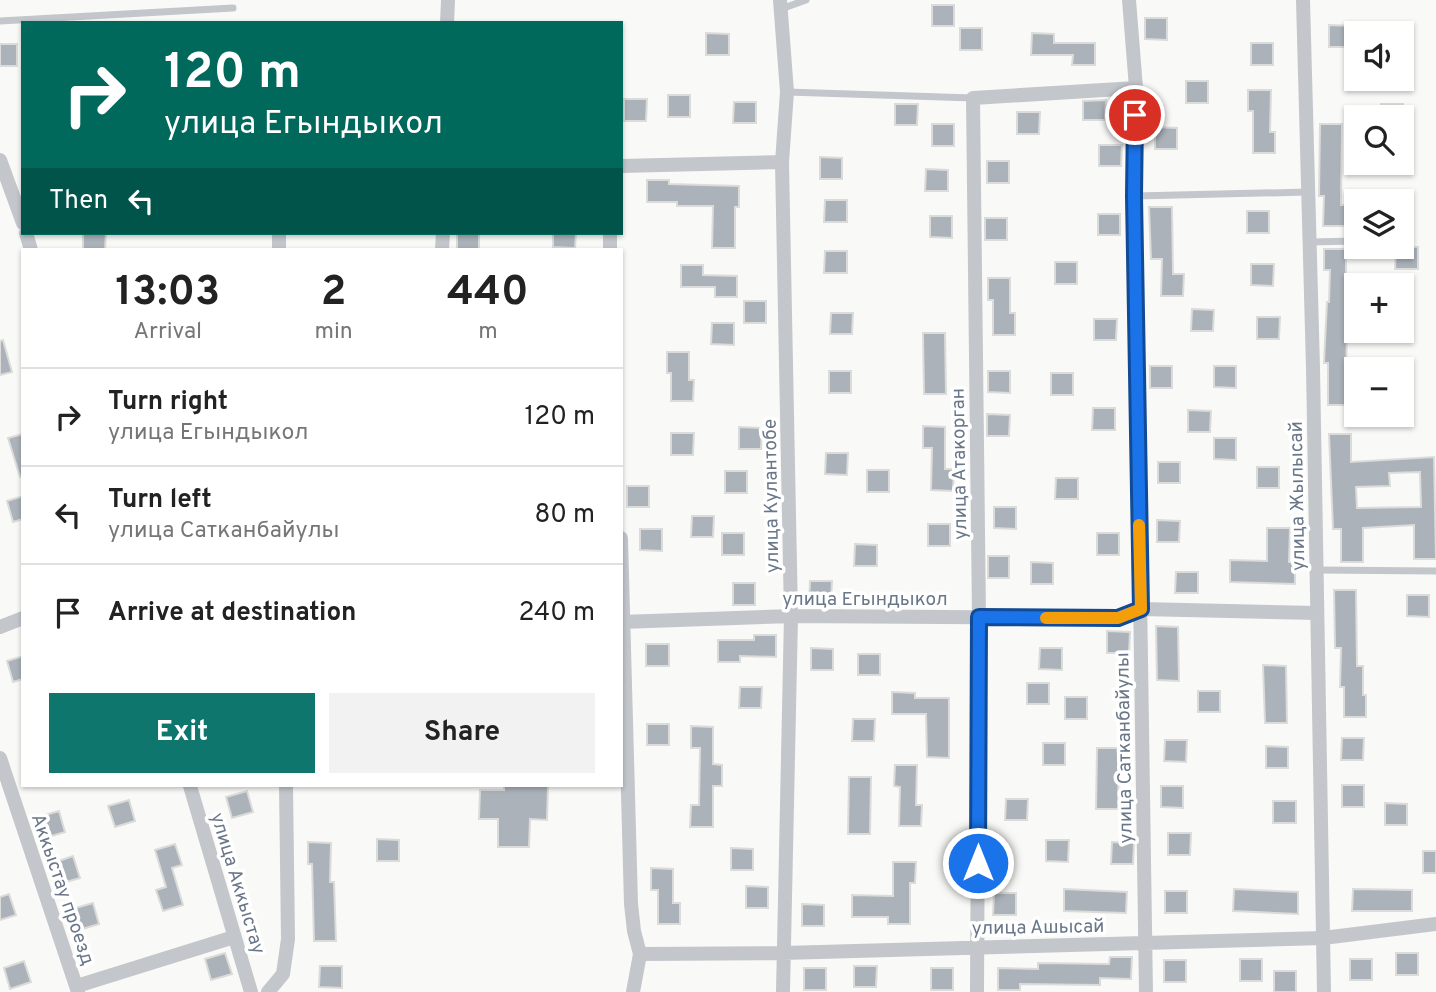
<!DOCTYPE html>
<html lang="en">
<head>
<meta charset="utf-8">
<style>
  :root { --surface:#fff; --page:#f2f2f2; --text:#222; --muted:#767676; --line:#e0e0e0; --accent:#0f766e }
  body { margin:0; font-family:Overpass,sans-serif; background:var(--page); color:var(--text); height:100vh; display:flex; flex-direction:column; font-size:26px; white-space:nowrap }
  * { box-sizing:border-box; margin:0 }
  p { font-size:23px; color:var(--muted) }
  .icon { flex:none; width:38px; height:38px; fill:none; stroke:currentColor; stroke-width:2; stroke-linecap:round; stroke-linejoin:round }
  .map { position:relative; flex:1; overflow:hidden }
  .side { position:absolute; left:21px; top:248px; width:602px; height:539px; display:flex; flex-direction:column; background:var(--surface); border-radius:0px; box-shadow:0 2px 5px #0004 }
  .side>* { flex:none }
  .hud { position:absolute; left:21px; top:21px; width:602px; height:214px; border-radius:0px; box-shadow:0 2px 5px #0004; background:#00695c; color:#fff; overflow:hidden }
  .tools { position:absolute; left:1344px; top:21px; display:grid; gap:14px }
  .tools a { display:grid; place-items:center; width:70px; height:70px; border-radius:0px; background:var(--surface); box-shadow:0 2px 5px #0004; font-size:35px }
  .pin { position:absolute; display:grid; place-items:center; width:60px; height:60px; color:#fff; margin:-30px; border:4px solid #fff; border-radius:50%; box-shadow:0 2px 7px #0007 }
  .me { position:absolute; width:77px; margin:-38px; rotate:0deg; stroke-linejoin:round; filter:drop-shadow(0 0 5px #0008) }
  .turn { display:flex; align-items:center; gap:24px; height:147px; padding:0 28px; font-size:32px }
  .turn .icon { width:91px; height:91px; stroke-width:2.5 }
  .turn b { display:block; font-size:49px; line-height:60px }
  .then { display:flex; align-items:center; height:66px; padding:0 28px; background:#0003; gap:14px; font-size:26px }
  .eta { display:flex; justify-content:space-evenly; align-items:center; height:119px; text-align:center }
  .eta b { font-size:42px; font-weight:700; line-height:49px }
  .action { display:flex; gap:14px; margin-top:auto; padding:14px 28px }
  .action a { flex:1; height:80px; border-radius:0px; background:var(--accent); color:#fff; font-size:28px; font-weight:700; line-height:80px; text-align:center }
  .action a+a { background:var(--page); color:var(--text) }
  ul { padding:0; list-style:none }
  li { display:flex; align-items:center; gap:21px; height:98px; padding:0 28px; border-top:2px solid var(--line) }
  li div { flex:1 }
  li b { display:block; font-size:26px }
  li em { font-style:normal }
  .map>svg:first-child { display:block }
</style>
</head>
<body>
<div class="map">
<svg width="1436" height="992" viewBox="0 0 1436 992">
  <rect width="100%" height="100%" fill="#f9faf7"/>
  <path fill="#abb2b9" stroke="#dbdbd9" stroke-width="2" fill-rule="evenodd" d="M932,5H954V26H932Z
    M1145,18H1167V40L1145,39Z
    M1329,25L1351,26V47H1329Z
    M960,28H982V50H960Z
    M706,33L729,34V55H706Z
    M1032,33L1054,34V43H1095V65H1072L1073,55H1031Z
    M1251,43H1273V65H1251Z
    M0,44H17V66H0Z
    M1186,81H1208V103H1186Z
    M1248,90H1271L1270,132H1275V153H1253V111H1248Z
    M668,95H690V117H668Z
    M624,99H647L646,121H624Z
    M1106,100L1105,120H1083V101Z
    M734,102H756V123H733Z
    M895,104H918L917,125H895Z
    M1381,104H1403V117H1381Z
    M1017,112H1040L1039,134H1017Z
    M932,124H954V146H932Z
    M1320,124H1342L1341,205H1346V226H1323L1324,196H1319Z
    M1155,127L1177,128V149H1155Z
    M1099,145H1122L1121,166H1099Z
    M820,157L842,158V179H820Z
    M987,161H1009V183H987Z
    M926,169L948,170V191H925Z
    M647,180H669V184L739,186V207H735V248H712L713,206H677V202H647Z
    M825,200H847V222H824Z
    M1149,207H1172L1173,274H1184L1183,296H1161L1162,259H1151Z
    M1247,211H1269V233H1247Z
    M1098,214H1120V235H1098Z
    M930,216H952V238L930,237Z
    M985,218H1007V240H985Z
    M83,233H106L105,250L83,249Z
    M457,233H479V249H457Z
    M553,233H576L575,248L553,247Z
    M1396,247H1418V269H1395Z
    M1324,249H1346V275H1352L1347,324L1346,383H1350V405H1328V363H1324L1325,341L1327,302H1329L1330,270H1324Z
    M825,251H847V273H824Z
    M1055,262H1077V284H1055Z
    M1251,264H1274L1273,286L1251,285Z
    M681,265H703V275L737,276V297H715V287H681Z
    M988,278H1010V313H1015V335H993V300H988Z
    M744,301H766V323H744Z
    M1192,309L1214,310L1213,331H1191Z
    M831,313H853L852,334H830Z
    M1257,317H1280L1279,339H1257Z
    M1094,319H1117L1116,340H1094Z
    M712,323H734V345L711,344Z
    M923,333H945L946,394H924Z
    M3,340L12,372L0,375V341Z
    M667,352H689V380H694L693,401H671V373H667Z
    M1150,366H1172V388H1150Z
    M1214,366H1236V388L1214,387Z
    M829,371H851V393H829Z
    M988,371H1010V393L988,392Z
    M1051,373H1073V395H1051Z
    M1093,408H1115V430H1092Z
    M1188,410L1211,411L1210,432H1188Z
    M987,414L1010,415L1009,436H987Z
    M923,426L945,427V469H954L953,491L931,490L932,448H923Z
    M739,427L762,428L761,449H739Z
    M671,433H694L693,455H671Z
    M23,434V476L20,477L8,438Z
    M1329,434H1351V462L1434,457L1436,559H1414V525L1363,528V562H1341V529H1333ZM1420,472L1421,507L1357,508L1356,487L1390,486L1389,473Z
    M1214,438H1236V460L1214,459Z
    M826,453H848L847,475L825,474Z
    M1158,462H1180V483H1158Z
    M1257,467H1279V488H1257Z
    M867,470H889V492H867Z
    M725,471H747V493H725Z
    M1056,478H1078V499H1055Z
    M627,486H649V507H627Z
    M23,496V519L13,522L7,501Z
    M994,507H1016V529L994,528Z
    M692,516H714L713,537H691Z
    M1157,520L1180,521L1179,542H1157Z
    M928,524H950V546H928Z
    M1267,528H1290L1289,562L1295,563V584L1230,582V560L1267,561Z
    M640,529H662V551L640,550Z
    M722,533H744V555H722Z
    M1097,533H1119V555H1097Z
    M855,544L877,545V566H854Z
    M988,556H1009V578H988Z
    M1031,562L1053,563V584H1031Z
    M1176,572H1198V593H1175Z
    M810,581H832L831,603H809Z
    M733,583H755V605H733Z
    M1334,590H1356L1357,666H1363V695H1366V717H1344V687H1340L1341,648H1335Z
    M1407,595H1429V617L1407,616Z
    M1156,626L1178,627L1179,681L1157,680Z
    M1107,631L1130,632L1129,653H1107Z
    M754,635H776V657L740,656V662H718V640H754Z
    M646,644H669V666H646Z
    M811,648L833,649V670H811Z
    M1040,648H1062V670L1039,669Z
    M858,654H880V675H858Z
    M23,656V679L13,682L7,661Z
    M1263,665L1286,666L1287,723H1265Z
    M1027,683H1049V704H1027Z
    M740,687H762L761,708H739Z
    M1198,691H1220V712H1198Z
    M892,692L915,693V698H949V758L927,757L926,714H892Z
    M1065,697H1087V719H1065Z
    M853,719H875L874,741H852Z
    M647,724H669V745H647Z
    M691,726L713,727V764L722,765V786H713V827H690L691,805H699L700,748H691Z
    M1342,738H1364L1363,760H1341Z
    M1165,740H1187L1186,762L1164,761Z
    M1043,743H1065V765H1043Z
    M1266,746L1288,747V768H1266Z
    M1097,748H1119L1118,809H1096Z
    M895,765H917L916,805H922L921,826H899L900,787L894,786Z
    M849,777H871L870,834H848Z
    M1342,785H1364V807H1342Z
    M504,786H548L547,820L530,819L529,847H498V819H479L480,790H504Z
    M1161,786H1183V808L1161,807Z
    M247,791L253,812L232,818L226,797Z
    M1006,799H1028L1027,820H1005Z
    M129,800L135,821L115,827L108,806Z
    M1273,801H1296V823H1273Z
    M1385,803L1407,804V825H1385Z
    M59,811L65,832L45,838L38,817Z
    M1168,833H1191L1190,855H1168Z
    M377,839L399,840V861H377Z
    M1046,840H1069L1068,862L1046,861Z
    M308,842L331,843L330,882H334L336,941H314L312,864H308Z
    M1112,842L1134,843L1133,864H1111Z
    M175,844L182,865L172,868L183,905L163,911L156,890L166,887L155,850Z
    M731,848L753,849V870H731Z
    M1423,851H1436V873H1423Z
    M73,856L80,878L59,884L53,863Z
    M893,862H916L915,883H910V924H888V917H852V895L893,896Z
    M651,868L673,869V903H680V924H658V890H651Z
    M746,886L768,887V908H746Z
    M1064,889L1127,892L1126,913L1064,911Z
    M1234,889L1298,892V914L1233,911Z
    M1353,889L1412,890V911H1352Z
    M1165,891H1187V913H1165Z
    M994,893H1016V915H993Z
    M9,894L16,915L0,920V897Z
    M93,903L99,924L79,930L72,909Z
    M802,904L824,905V926H802Z
    M225,953L232,974L211,980L205,959Z
    M1396,953H1418V975H1396Z
    M1110,957H1132L1131,979L1100,978V985L1020,984V990H998V968L1038,969V963L1109,964Z
    M1240,959H1262V981H1240Z
    M1350,959H1372V980H1350Z
    M1164,960H1186V982H1164Z
    M24,961L31,982L10,989L4,968Z
    M320,966H342V988L319,987Z
    M854,966H877L876,987H854Z
    M804,968H826V990H804Z
    M931,968H953V990H931Z
    M1274,971H1296V992H1274Z"/>
  <g fill="none" stroke-linecap="round" stroke-linejoin="round">
    <path stroke="#c3c6cb" stroke-width="7" d="M781,9L806,0
      M0,21L233,8
      M787,92L973,98
      M1135,196L1308,192
      M1310,242L1356,241
      M1317,570L1436,571"/>
    <path stroke="#c3c6cb" stroke-width="14" d="M780,0L787,92L782,162L791,616L783,992
      M1129,0L1136,88L1134,196L1146,992
      M1303,0L1313,368L1324,992
      M447,23L448,0
      M0,160L23,223
      M621,166L782,162
      M26,233L31,250
      M279,233V250
      M610,233V250
      M442,250L443,233
      M621,538L631,904L634,931L640,954L633,992
      M621,622L791,616L1118,618L1141,609L1317,613
      M0,627L23,618
      M0,758L78,992
      M190,786L251,992
      M640,954L783,953L1323,938L1436,924
      M77,986L234,937
      M268,992L283,974L288,939L286,786
      M977,992L979,617L973,98L1136,88"/>
  </g>
  <g fill="none" stroke-linecap="round" stroke-linejoin="round">
    <g stroke="#114b97" stroke-width="18">
      <path id="route" d="M978,863L979,617L1118,618L1141,609L1134,196L1135,115"/>
    </g>
    <use href="#route" stroke="#1a73e8" stroke-width="12"/>
    <path stroke="#f59e0b" stroke-width="12" d="M1046,618H1118L1141,609L1139,525"/>
  </g>
  <g text-anchor="middle" stroke-width="7" stroke-linejoin="round" paint-order="stroke">
    <g font-size="19" fill="#697788" stroke="#fff">
      <text transform="translate(958 464) rotate(-91)" y="7">улица Атакорган</text>
      <text transform="translate(770 496) rotate(-91)" y="7">улица Кулантобе</text>
      <text transform="translate(1296 496) rotate(-91)" y="7">улица Жылысай</text>
      <text x="865" y="605">улица Егындыкол</text>
      <text transform="translate(1123 748) rotate(-91)" y="7">улица Сатканбайулы</text>
      <text transform="translate(239 883) rotate(73)" y="7">улица Аккыстау</text>
      <text transform="translate(64 889) rotate(71)" y="7">Аккыстау проезд</text>
      <text transform="translate(1038 926) rotate(-1)" y="7">улица Ашысай</text>
    </g>
  </g>
</svg>
<div class="tools">
<a><svg class="icon" aria-label="sound" viewBox="0 0 24 24"><path d="M4 9h4l5-4v14l-5-4H4zM17 9q2 3 0 6"/></svg></a>
<a><svg class="icon" aria-label="search" viewBox="0 0 24 24"><circle cx="10" cy="10" r="6"/><path d="M15 15l6 6"/></svg></a>
<a><svg class="icon" aria-label="layers" viewBox="0 0 24 24"><path d="M12 4l9 5-9 5-9-5zM3 14l9 5 9-5"/></svg></a>
<a>+</a>
<a>−</a>
</div>
<div class="pin" style="left:1135px;top:115px;background:#d93025"><svg class="icon" aria-label="arrive" viewBox="0 0 24 24"><path d="M6 21V4h12l-3 4 3 4H6"/></svg></div>
<svg class="me" style="left:978px;top:863px" viewBox="-20 -20 40 40"><circle r="17" fill="#1a73e8" stroke="#fff" stroke-width="3"/><path d="M0-11L8 9 0 5-8 9z" fill="#fff"/></svg>
<div class="hud">
<div class="turn"><svg class="icon" aria-label="right" viewBox="0 0 24 24"><path d="M7 20v-9h11M14 6l5 5-5 5"/></svg><div><b>120 m</b>улица Егындыкол</div></div>
<div class="then">Then<svg class="icon" aria-label="left" viewBox="0 0 24 24"><path d="M17 20v-9H6M10 6l-5 5 5 5"/></svg></div>
</div>
<section class="side">
<div class="eta">
<div><b>13:03</b><p>Arrival</p></div>
<div><b>2</b><p>min</p></div>
<div><b>440</b><p>m</p></div>
</div>
<ul>
<li><svg class="icon" aria-label="right" viewBox="0 0 24 24"><path d="M7 20v-9h11M14 6l5 5-5 5"/></svg><div><b>Turn right</b><p>улица Егындыкол</p></div><em>120 m</em></li>
<li><svg class="icon" aria-label="left" viewBox="0 0 24 24"><path d="M17 20v-9H6M10 6l-5 5 5 5"/></svg><div><b>Turn left</b><p>улица Сатканбайулы</p></div><em>80 m</em></li>
<li><svg class="icon" aria-label="arrive" viewBox="0 0 24 24"><path d="M6 21V4h12l-3 4 3 4H6"/></svg><div><b>Arrive at destination</b></div><em>240 m</em></li>
</ul>
<div class="action"><a>Exit</a><a>Share</a></div>
</section>
</div>
</body>
</html>
